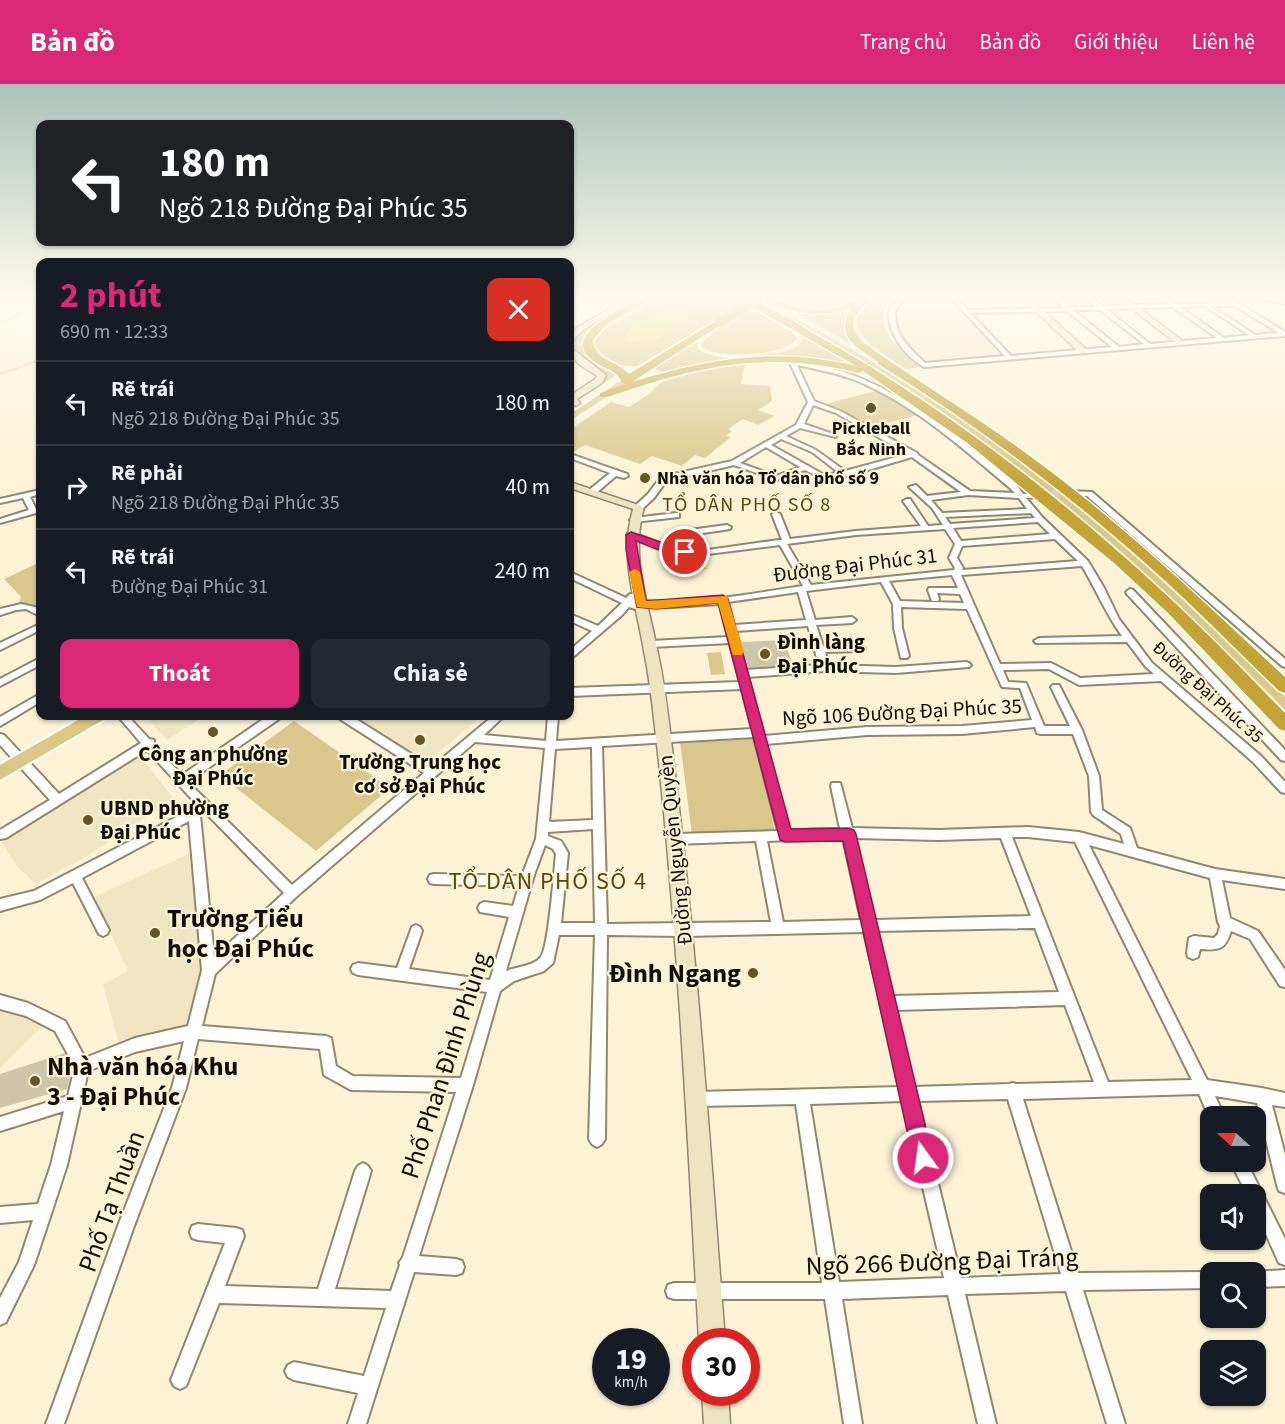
<!DOCTYPE html>
<html lang="vi">
<head>
<meta charset="utf-8">
<style>
  :root { --surface:#171b24; --page:#242831; --text:#f1f3f6; --muted:#9ea1a6; --line:#363941; --accent:#db2777 }
  body { margin:0; font-family:"Source Sans 3",sans-serif; background:var(--page); color:var(--text); height:100vh; display:flex; flex-direction:column; font-size:22px; white-space:nowrap }
  * { box-sizing:border-box; margin:0 }
  p { font-size:20px; color:var(--muted) }
  .icon { flex:none; width:33px; height:33px; fill:none; stroke:currentColor; stroke-width:2; stroke-linecap:round; stroke-linejoin:round }
  .map { position:relative; flex:1; overflow:hidden }
  .drawer { position:absolute; left:36px; top:174px; width:538px; height:462px; display:flex; flex-direction:column; background:var(--surface); border-radius:12px; box-shadow:0 2px 4px #0004 }
  .drawer>* { flex:none }
  .hud { position:absolute; left:36px; top:36px; width:538px; height:126px; border-radius:12px; box-shadow:0 2px 4px #0004; background:#202124; color:#fff; overflow:hidden }
  .needle { width:39px; rotate:291deg }
  .fabs { position:absolute; left:1200px; top:1022px; display:grid; gap:12px }
  .fabs a { display:grid; place-items:center; width:66px; height:66px; border-radius:12px; background:var(--surface); box-shadow:0 2px 4px #0004; font-size:30px }
  .speed { position:absolute; left:592px; top:1244px; display:flex; gap:12px; font-size:30px; font-weight:700; text-align:center }
  .speed>* { display:grid; place-content:center; width:78px; height:78px; border-radius:50%; background:var(--surface); box-shadow:0 2px 4px #0004; line-height:1 }
  .speed small { font-size:15px; font-weight:400 }
  .speed .limit { border:9px solid #d22; background:#fff; color:#111 }
  .pin { position:absolute; display:grid; place-items:center; width:51px; height:51px; color:#fff; margin:-26px; border:3px solid #fff; border-radius:50%; box-shadow:0 2px 6px #0007 }
  .me { position:absolute; width:66px; margin:-33px; rotate:346deg; stroke-linejoin:round; filter:drop-shadow(0 0 4px #0008) }
  .turn { display:flex; align-items:center; gap:21px; height:126px; padding:0 24px; font-size:27px }
  .turn .icon { width:78px; height:78px; stroke-width:2.5 }
  .turn b { display:block; font-size:42px; line-height:51px }
  .round { display:grid; place-items:center; flex:none; width:63px; height:63px; border-radius:12px; background:var(--page) }
  .summary { display:flex; align-items:center; justify-content:space-between; height:102px; padding:0 24px }
  h1 { font-size:36px; font-weight:700; line-height:45px; color:var(--accent) }
  .cta { display:flex; gap:12px; margin-top:auto; padding:12px 24px }
  .cta a { flex:1; height:69px; border-radius:12px; background:var(--accent); color:#fff; font-size:24px; font-weight:700; line-height:69px; text-align:center }
  .cta a+a { background:var(--page); color:var(--text) }
  ul { padding:0; list-style:none }
  li { display:flex; align-items:center; gap:18px; height:84px; padding:0 24px; border-top:2px solid var(--line) }
  li div { flex:1 }
  li b { display:block; font-size:22px }
  li em { font-style:normal }
  header { display:flex; align-items:center; gap:36px; box-sizing:border-box; height:84px; padding:0 30px; background:var(--accent); color:#fff }
  header strong { font-size:28px }
  nav { display:flex; gap:33px; margin-inline-start:auto; font-size:21px }
  .map>svg:first-child { display:block }
</style>
</head>
<body>
<header>
<strong>Bản đồ</strong>
<nav><a>Trang chủ</a><a>Bản đồ</a><a>Giới thiệu</a><a>Liên hệ</a></nav>
</header>
<div class="map">
<svg width="1285" height="1340" viewBox="0 0 1285 1340">
  <rect width="100%" height="100%" fill="#fcf3d7"/>
  <path fill="#f1e6c2" d="M905,214H950L1002,271L1000,273L927,278L907,259L898,245L894,234L896,226Z
    M145,632H204L167,656Z
    M351,632H481L425,680Z
    M141,673L174,715L87,772L36,800L16,781L1,757L131,676Z
    M195,767L201,867L199,904L190,945L120,965L103,900L128,887L94,813Z
    M2,923L46,938L0,984V925Z"/>
  <path fill="#dac78b" fill-rule="evenodd" d="M636,214H646C629,224 589,239 584,258L615,288V292L576,317V312L604,290L575,268L573,255L584,243Z
    M658,214H732L743,220L637,282C621,284 601,276 595,260L597,253L602,246ZM660,228L685,235L663,252L631,245Z
    M748,214H757L765,218C825,250 885,283 942,321C1066,406 1179,507 1285,613V626C1250,589 1212,554 1174,519C1046,399 907,290 748,214Z
    M769,214H857C828,234 799,224 769,214Z
    M877,214H892C867,239 901,267 919,283L907,285C894,278 850,252 857,234C860,226 870,220 877,214Z
    M750,224L792,248L797,254C789,272 715,276 701,262V259L722,242Z
    M787,224L805,228L853,224L844,239L848,250L856,262Z
    M797,247L873,291L819,275L754,271C770,269 796,271 803,254Z
    M697,256V264C707,273 722,273 736,274L666,289L652,284Z
    M746,275L741,300L770,302L772,317L758,326L775,332L758,341L743,335L728,345L732,347L726,352L731,353L705,374L695,371L682,382L652,372L640,380L585,361L570,370V346L611,318L629,323L651,309L653,305L671,292Z
    M879,306L918,331L872,343L826,320Z
    M40,478V523L19,519L21,513L4,495Z
    M721,568L725,590L711,591L707,569Z
    M294,637L390,704L316,767L220,691Z
    M749,654L755,656L757,660L775,748L692,751L680,657Z"/>
  <path fill="#f3d677" d="M678,223L689,225L690,228C676,247 648,266 624,256C630,238 660,226 678,223Z
    M683,469H705L707,485L687,487Z"/>
  <g fill="none" stroke-linecap="round" stroke-linejoin="round">
    <path stroke="#f3d677" stroke-width="1.5" d="M0,239L22,229L16,228
      M0,290L40,276"/>
  </g>
  <path fill="#cec6aa" d="M784,556L793,581L748,584L741,558Z
    M65,969L70,993L67,1005L0,1024V990Z"/>
  <g fill="none" stroke-linecap="round" stroke-linejoin="round">
    <path stroke="#d9d1b8" stroke-width="8" stroke-dasharray="8 4" stroke-linecap="butt" d="M1039,411L1071,409"/>
    <g stroke="#90886e" stroke-width="4">
      <path id="street" d="M899,214H904L895,227C894,251 909,264 925,279L1005,272L951,214H956L968,226L1064,224L1053,214H1059L1070,223H1096L1086,214H1092L1102,222L1169,220L1161,214H1167L1175,220L1231,219L1227,216L1230,214L1285,248V252L924,283C904,271 888,250 889,227ZM1205,222L1249,251L1224,254L1180,223ZM1211,222H1235L1279,249L1255,251ZM1173,223L1217,254L1150,260L1106,225ZM1073,226H1100L1144,260L1119,263ZM1067,227L1112,263L1011,272L970,229Z
        M1271,214L1285,216V220L1262,215Z
        M793,277C816,281 838,285 860,294C918,318 967,361 1016,400L1023,410L1042,409V413L1026,414L1043,434L1088,477L1104,504L1119,535L1152,579L1261,672L1285,698V709L1281,708L1253,678L1161,597L1079,601L1049,585L1003,586L1008,598L1026,599L1044,642H1070L1051,603L1053,601H1059L1082,646L1099,692L1102,726L1130,744L1137,764L1215,785L1285,795V805L1222,796L1230,834L1258,847L1285,886V903L1280,902L1250,855L1231,847C1225,867 1218,866 1200,865L1198,873L1193,875L1188,873L1187,869L1189,854L1194,852L1214,854L1218,850L1220,842L1218,838L1210,794L1089,761L1207,996L1262,1004L1285,1009V1023L1272,1021L1285,1071V1109L1279,1107L1277,1101L1257,1019L1215,1012L1224,1032H1210V1035L1199,1010L1023,1015L1078,1189L1210,1188H1211L1210,1204L1083,1206L1125,1340H1107L1066,1207L965,1210L996,1340H978L948,1211L842,1215L862,1340H844L825,1215H674L668,1213L666,1207L668,1201L674,1199H822L796,1020L696,1022L691,1020L689,1015L691,1010L696,1008L900,1003L864,848L684,852L607,851L605,1055L602,1060L597,1063L592,1060L589,1055L595,851H559L553,879L544,887L514,897L500,907L473,1001L419,1172L456,1175L462,1177L464,1183L462,1189L456,1191L414,1188L366,1340H348L358,1309L294,1296L288,1293L285,1287L288,1281L294,1278L364,1292L386,1224L219,1219L186,1302L180,1305L174,1302L171,1296L225,1159L198,1156L192,1154L190,1148L192,1142L198,1140L236,1144L242,1146L244,1152L225,1202L318,1205L355,1087L358,1082L363,1079L368,1082L371,1087L335,1205L391,1207L400,1181L399,1179L403,1173L456,1008L351,1006L324,991L320,965L198,955L186,1004L134,1142L64,1340H46L118,1142L172,1004L184,957L135,968L88,987L67,1081L52,1127L34,1181L6,1238L0,1241V1214L19,1178L33,1136L0,1139V1123L38,1120L51,1081L64,1027L0,1047V1033L68,1012L75,983L55,947L26,932L0,925V911L28,919L65,937L85,974L135,954L188,942L202,886L189,737L82,794L109,846L107,850L103,852L99,850L73,799L40,816L0,827V815L34,807L194,724L199,723L147,666L6,754L0,755V746L50,716L0,661V650L4,651L59,710L141,659L118,632H128L149,655L154,656V661L182,691L268,632H280L279,635L188,698L292,801L424,689L340,635L339,632H351L432,683L493,632H504L484,651L546,657L548,632H558L556,657L752,645L742,605L570,612V604L740,598L730,559L651,563L646,560L651,557L728,553L720,520L673,523L639,522L635,525L629,523L622,531L573,573L570,574V566L592,547L570,537V530L598,542L622,519L570,494V488L626,514L630,510H636L637,512L635,516C691,522 747,510 803,502L780,461L708,470H685L671,469L627,451L628,449H634L675,465H680L674,450L675,448L727,441L731,443L730,445L683,452L688,465L708,466L779,456H782L772,430L776,428L780,430L790,455L856,447L921,442L903,417L907,415H910L928,442L943,441L932,424L909,403L916,401L927,412L961,408L912,373L848,392L825,396L805,386L776,396L734,381L666,397L654,414L642,425H636V421L648,410L661,393L732,377L796,341L808,318L790,279ZM797,281C817,285 836,289 855,296C914,320 962,364 1010,404L1015,409L970,407L918,371L917,369L840,327L814,317ZM813,321L836,329L908,370L845,387L816,366L786,352L800,344L836,353V351L804,340ZM781,355L812,368L838,388L826,392L771,361ZM766,363L800,383L776,392L740,379ZM968,411L1019,414L1027,425L942,429L931,416ZM1031,429L1035,434L950,440L945,433ZM1038,438L1050,450L961,457L953,444ZM945,445L955,460L949,474L955,484L954,486L811,501L787,460L856,451ZM1055,455L1078,477L962,486L963,484L957,474L962,462ZM1082,482C1096,505 1106,530 1122,552L1039,554L1034,557L1036,559L1127,558L1146,583L1154,590L1080,594L1051,579L1000,580L961,491ZM952,491L958,504H929L928,506L932,517H938L939,515L937,509L960,510L964,519L900,517L889,497ZM881,498L893,520L894,544L901,574H907L909,572L902,544L901,523L967,525L1002,603L1020,604L1032,636L962,642L867,643L764,652L748,593L825,587L896,589L969,583L971,581L969,579L966,578L896,583L829,581L825,568L860,567L865,564L860,561L823,562L816,541L852,539L856,536L852,533L815,536L806,507ZM798,508L806,536L734,541L728,518ZM808,542L819,581L746,586L736,547ZM1035,643L1037,649L1041,650H1073L1089,692L1091,728L1093,731L1121,750L1124,760L1079,748L1028,743L939,746L852,744L841,702L840,699H832L831,702L840,745L789,746L766,660L867,651L962,650ZM754,653L778,747L675,750L671,752L669,755L671,758L675,760L756,757L771,838L607,840L602,662ZM475,658L545,664L536,755L522,792L434,790L430,791L428,795L430,799L434,800L519,802L513,822L484,818L480,820L478,824L480,828L509,833L490,896L409,885L422,847L420,843L416,841L412,843L397,884L358,879L353,881L351,885L353,889L358,891L487,908L461,994L353,992L336,982L331,954L326,952L202,942L215,890L296,813ZM592,663L593,736L549,738L555,665ZM204,727L284,809L214,873L200,731ZM593,745L595,839H561L568,769L561,757L548,752V748ZM1012,753H1028L1075,758L1192,996L1108,998ZM843,754L861,836L783,838L767,757ZM854,754L939,756L1001,754L1031,832L874,836ZM545,761L553,765L556,770C554,788 549,862 541,873C534,882 516,883 506,887L534,791ZM1035,844L1059,908L892,912L877,847ZM1065,921L1094,998L1016,1000L1013,999L1009,1000L914,1003L896,926ZM1008,1015L1061,1190L961,1194L918,1017ZM903,1017L944,1194L839,1198L810,1020Z
        M570,370L627,390L628,392L624,394L616,392L595,410H589V406L610,389L570,374Z
        M40,406V410L30,413L37,427L36,429L0,439V435L29,426L23,414L0,419V415Z
        M1068,407L1092,408L1285,575V583L1282,582L1087,412L1068,411Z
        M676,429H679V433L634,438L630,436L634,434Z
        M1130,505L1133,506L1285,666V677L1281,676L1127,510L1126,508Z
        M21,520L39,524L40,525V532L26,525L16,526L0,531V525Z
        M40,540V546L0,566V559Z
        M40,574V581L0,602V595Z
        M40,610V618L0,642V633Z
        M1230,1077H1246L1285,1155V1181L1279,1179L1256,1128V1110H1247Z
        M1285,1186V1202L1256,1203V1188H1253Z"/>
    </g>
    <g stroke="#90886e" stroke-width="3">
      <path id="secondary" d="M627,214H636L583,246L570,259V248Z
        M1021,214H1029L1086,265V269H1080Z
        M1118,214H1126L1184,258L1177,260Z
        M1269,214L1265,217L1261,215V214Z
        M570,263L606,291L602,299L577,315L580,319L576,322L570,319V312L595,295L597,292C586,284 570,278 570,263Z
        M570,398L644,423C630,473 648,517 657,565C665,601 669,637 673,673C697,867 710,1062 725,1257H699C688,1061 679,865 658,670C654,636 651,601 644,567C636,519 619,474 633,425L570,404Z
        M702,1308H728L730,1340H704Z"/>
    </g>
    <g stroke="#fff" stroke-width="4">
      <path id="primary" d="M623,295L631,297L570,337V330Z
        M85,632H105L103,636L0,696V681Z"/>
    </g>
    <g stroke="#fff" stroke-width="3">
      <path id="highway" d="M642,214H653L606,241L593,256C595,278 617,276 629,290L717,236L725,238L632,298C710,274 775,263 856,282L737,214C761,214 796,239 818,252C941,321 1056,409 1160,505C1203,544 1244,587 1285,629V647L1279,645L1168,529L1114,479L966,358L863,287L859,289C765,266 698,282 608,313H600V309L626,300L622,299C618,287 609,287 598,280C553,254 622,225 642,214Z
        M768,214C790,220 812,229 834,224C850,220 853,214 871,214C856,231 844,239 864,259C921,300 984,337 1042,381C1129,446 1206,520 1285,593V609L1279,607C1234,564 1191,519 1144,478C1061,404 972,338 878,280L877,277C855,263 834,251 852,224C822,235 794,228 765,219V215Z"/>
    </g>
    <use href="#street" fill="#fff" fill-rule="evenodd"/>
    <use href="#secondary" fill="#ede4c2" fill-rule="evenodd"/>
    <use href="#primary" fill="#dbc886" fill-rule="evenodd"/>
    <use href="#highway" fill="#c3a435" fill-rule="evenodd"/>
    <g stroke="#fff" stroke-width="11" stroke-linecap="butt">
      <path id="highway-bridge" d="M720,238L757,214"/>
    </g>
    <use href="#highway-bridge" stroke="#c3a435" stroke-width="10"/>
  </g>
  <linearGradient id="sky" x2="0" y2="1"><stop stop-color="#acc2bb"/><stop offset="0.53" stop-color="#fefaed"/><stop offset="1" stop-color="#fefaed" stop-opacity="0"/></linearGradient>
  <rect width="1285" height="402" fill="url(#sky)"/>
  <path fill="#db2777" stroke="#8e194d" stroke-width="1.5" d="M631,448L690,468C677,477 650,462 636,457L646,517L723,511L728,515L791,745L849,744L854,746L856,750L933,1074L930,1081L923,1084L916,1081L913,1074L843,757L785,758L780,756L718,519L656,525L637,523L626,466V451Z"/>
  <path fill="#f59e0b" d="M635,485L640,488L646,517L727,512L744,568L742,571H733L732,568L718,519L656,525L637,523L629,488Z"/>
  <g fill="#645522" stroke="#fcf3d7" stroke-width="2">
    <circle cx="871" cy="324" r="6"/>
    <circle cx="645" cy="394" r="6"/>
    <circle cx="765" cy="570" r="6"/>
    <circle cx="213" cy="648" r="6"/>
    <circle cx="420" cy="656" r="6"/>
    <circle cx="88" cy="736" r="6"/>
    <circle cx="155" cy="849" r="6"/>
    <circle cx="753" cy="889" r="6"/>
    <circle cx="35" cy="997" r="6"/>
  </g>
  <g text-anchor="middle" stroke-width="4.5" stroke-linejoin="round" paint-order="stroke">
    <g font-size="18" font-weight="bold" fill="#110e05" stroke="#fcf3d7">
      <text x="871" y="350">Pickleball<tspan x="871" dy="21">Bắc Ninh</tspan></text>
      <text x="657" y="400" text-anchor="start">Nhà văn hóa Tổ dân phố số 9</text>
    </g>
    <g font-size="18" fill="#110e05" stroke="#fcf3d7">
      <text transform="translate(1208 608) rotate(42)" y="6">Đường Đại Phúc 35</text>
    </g>
    <g font-size="20" letter-spacing="1.5" fill="#5a4909" stroke="#fcf3d7">
      <text x="747" y="427">TỔ DÂN PHỐ SỐ 8</text>
    </g>
    <g font-size="21" fill="#110e05" stroke="#fcf3d7">
      <text transform="translate(855 481) rotate(-7)" y="7">Đường Đại Phúc 31</text>
      <text transform="translate(902 628) rotate(-3)" y="7">Ngõ 106 Đường Đại Phúc 35</text>
      <text transform="translate(675 766) rotate(-96)" y="7">Đường Nguyễn Quyền</text>
    </g>
    <g font-size="21" font-weight="bold" fill="#110e05" stroke="#fcf3d7" text-anchor="start">
      <text x="777" y="565">Đình làng<tspan x="777" dy="24">Đại Phúc</tspan></text>
      <text x="213" y="677" text-anchor="middle">Công an phường<tspan x="213" dy="24">Đại Phúc</tspan></text>
      <text x="420" y="685" text-anchor="middle">Trường Trung học<tspan x="420" dy="24">cơ sở Đại Phúc</tspan></text>
      <text x="100" y="731">UBND phường<tspan x="100" dy="24">Đại Phúc</tspan></text>
    </g>
    <g font-size="24" letter-spacing="1.5" fill="#5a4909" stroke="#fcf3d7">
      <text x="548" y="805">TỔ DÂN PHỐ SỐ 4</text>
    </g>
    <g font-size="26" font-weight="bold" fill="#110e05" stroke="#fcf3d7" text-anchor="start">
      <text x="167" y="843">Trường Tiểu<tspan x="167" dy="30">học Đại Phúc</tspan></text>
      <text x="741" y="898" text-anchor="end">Đình Ngang</text>
      <text x="47" y="991">Nhà văn hóa Khu<tspan x="47" dy="30">3 - Đại Phúc</tspan></text>
    </g>
    <g font-size="26" fill="#110e05" stroke="#fcf3d7">
      <text transform="translate(445 981) rotate(-72)" y="9">Phố Phan Đình Phùng</text>
      <text transform="translate(111 1117) rotate(-70)" y="9">Phố Tạ Thuần</text>
      <text transform="translate(942 1177) rotate(-2)" y="9">Ngõ 266 Đường Đại Tráng</text>
    </g>
  </g>
</svg>
<div class="fabs">
<a><svg class="needle" viewBox="-14 -14 28 28"><path d="M0-13l5 13h-10z" fill="#e53935"/><path d="M0 13l5-13h-10z" fill="#9ea1a6"/></svg></a>
<a><svg class="icon" aria-label="sound" viewBox="0 0 24 24"><path d="M4 9h4l5-4v14l-5-4H4zM17 9q2 3 0 6"/></svg></a>
<a><svg class="icon" aria-label="search" viewBox="0 0 24 24"><circle cx="10" cy="10" r="6"/><path d="M15 15l6 6"/></svg></a>
<a><svg class="icon" aria-label="layers" viewBox="0 0 24 24"><path d="M12 4l9 5-9 5-9-5zM3 14l9 5 9-5"/></svg></a>
</div>
<div class="speed"><div>19<small>km/h</small></div><div class="limit">30</div></div>
<div class="pin" style="left:685px;top:468px;background:#d93025"><svg class="icon" aria-label="arrive" viewBox="0 0 24 24"><path d="M6 21V4h12l-3 4 3 4H6"/></svg></div>
<svg class="me" style="left:923px;top:1074px" viewBox="-20 -20 40 40"><circle r="17" fill="#db2777" stroke="#fff" stroke-width="3"/><path d="M0-11L8 9 0 5-8 9z" fill="#fff"/></svg>
<div class="hud">
<div class="turn"><svg class="icon" aria-label="left" viewBox="0 0 24 24"><path d="M17 20v-9H6M10 6l-5 5 5 5"/></svg><div><b>180 m</b>Ngõ 218 Đường Đại Phúc 35</div></div>
</div>
<section class="drawer">
<div class="summary"><div><h1>2 phút</h1><p>690 m · 12:33</p></div><a class="round" style="background:#d93025;color:#fff"><svg class="icon" aria-label="close" viewBox="0 0 24 24"><path d="M6 6l12 12M18 6L6 18"/></svg></a></div>
<ul>
<li><svg class="icon" aria-label="left" viewBox="0 0 24 24"><path d="M17 20v-9H6M10 6l-5 5 5 5"/></svg><div><b>Rẽ trái</b><p>Ngõ 218 Đường Đại Phúc 35</p></div><em>180 m</em></li>
<li><svg class="icon" aria-label="right" viewBox="0 0 24 24"><path d="M7 20v-9h11M14 6l5 5-5 5"/></svg><div><b>Rẽ phải</b><p>Ngõ 218 Đường Đại Phúc 35</p></div><em>40 m</em></li>
<li><svg class="icon" aria-label="left" viewBox="0 0 24 24"><path d="M17 20v-9H6M10 6l-5 5 5 5"/></svg><div><b>Rẽ trái</b><p>Đường Đại Phúc 31</p></div><em>240 m</em></li>
</ul>
<div class="cta"><a>Thoát</a><a>Chia sẻ</a></div>
</section>
</div>
</body>
</html>
